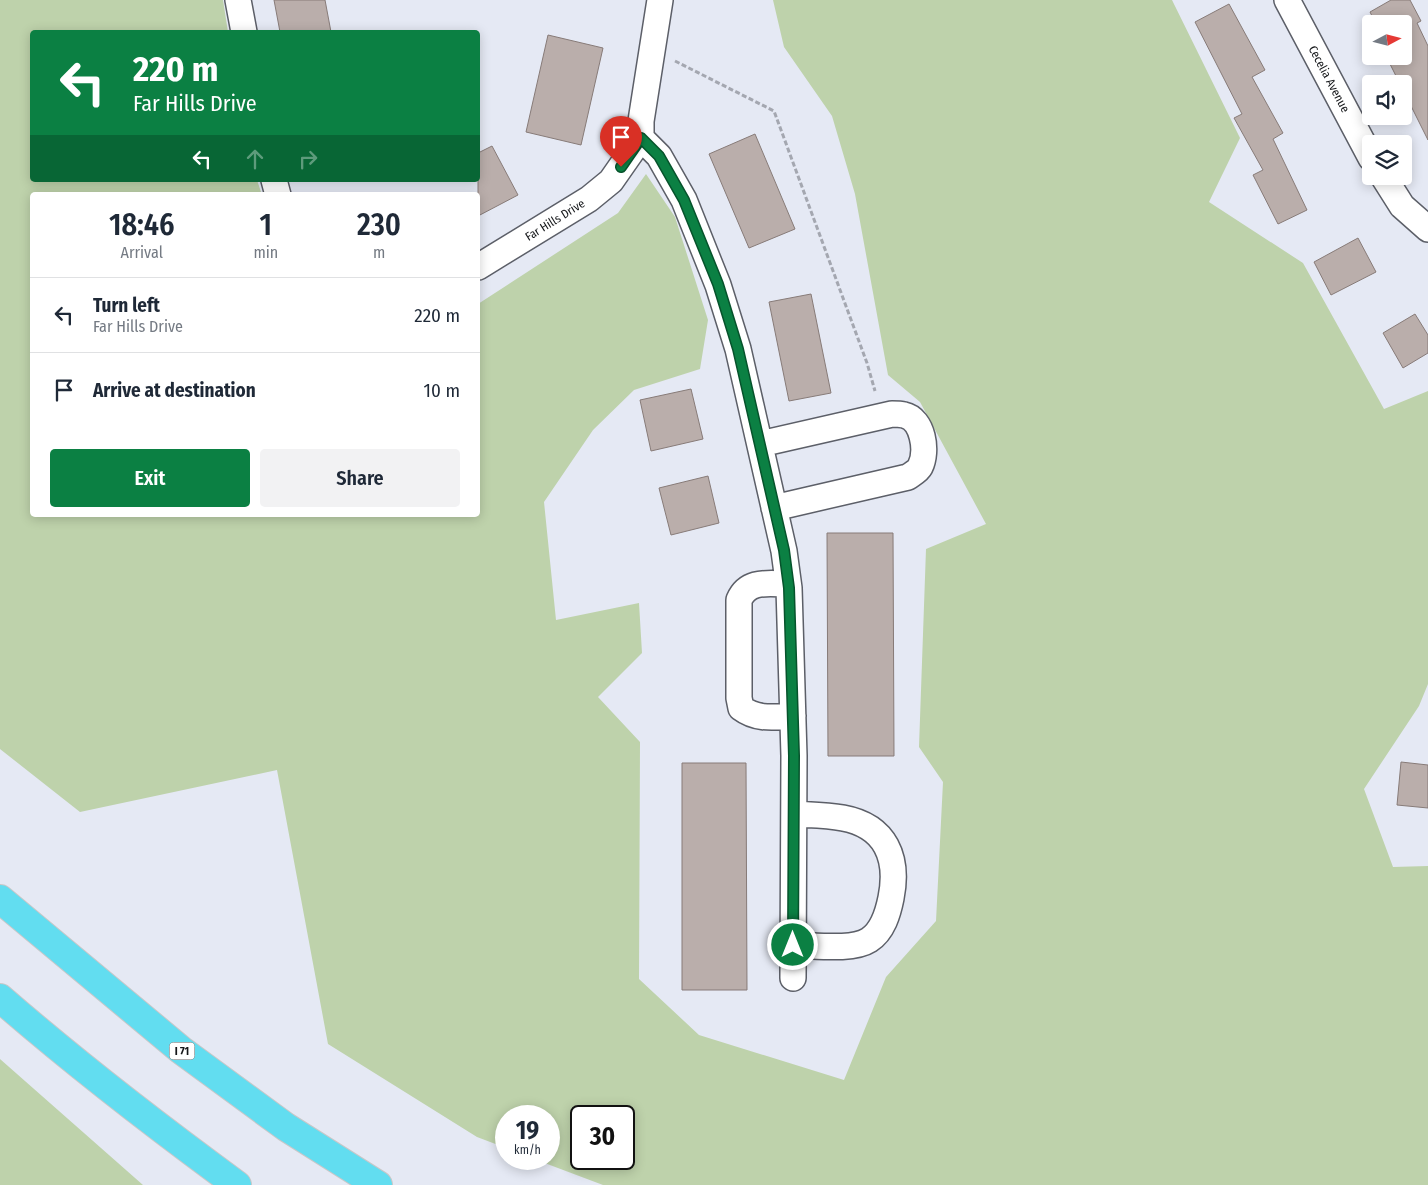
<!DOCTYPE html>
<html lang="en">
<head>
<meta charset="utf-8">
<style>
  :root { --surface:#fff; --page:#f2f2f3; --text:#1f2937; --muted:#747a83; --line:#e0e1e3; --accent:#0b8043 }
  body { margin:0; font-family:"Fira Sans Condensed",sans-serif; background:var(--page); color:var(--text); height:100vh; display:flex; flex-direction:column; font-size:19px; white-space:nowrap }
  * { box-sizing:border-box; margin:0 }
  p { font-size:16px; color:var(--muted) }
  .icon { flex:none; width:28px; height:28px; fill:none; stroke:currentColor; stroke-width:2; stroke-linecap:round; stroke-linejoin:round }
  .map { position:relative; flex:1; overflow:hidden }
  .sheet { position:absolute; left:30px; top:192px; width:450px; height:325px; display:flex; flex-direction:column; background:var(--surface); border-radius:5px; box-shadow:0 2px 12px #0003 }
  .sheet>* { flex:none }
  .top-card { position:absolute; left:30px; top:30px; width:450px; height:152px; border-radius:5px; box-shadow:0 2px 12px #0003; background:#0b8043; color:#fff; overflow:hidden }
  .needle { width:32px; rotate:83deg }
  .buttons { position:absolute; left:1362px; top:15px; display:grid; gap:10px }
  .buttons a { display:grid; place-items:center; width:50px; height:50px; border-radius:5px; background:var(--surface); box-shadow:0 2px 12px #0003; font-size:25px }
  .speed { position:absolute; left:495px; top:1105px; display:flex; gap:10px; font-size:25px; font-weight:700; text-align:center }
  .speed>* { display:grid; place-content:center; width:65px; height:65px; border-radius:50%; background:var(--surface); box-shadow:0 2px 12px #0003; line-height:1 }
  .speed small { font-size:12px; font-weight:400 }
  .speed .limit { border:2px solid #111; border-radius:8px; background:#fff; color:#111 }
  .pin { position:absolute; display:grid; place-items:center; width:42px; height:42px; color:#fff; margin:-51px -21px; border-radius:50% 50% 50% 0; rotate:-45deg; box-shadow:0 0 5px #0007 }
  .pin .icon { rotate:45deg }
  .me { position:absolute; width:55px; margin:-28px; rotate:0deg; stroke-linejoin:round; filter:drop-shadow(0 0 4px #0008) }
  .turn { display:flex; align-items:center; gap:18px; height:105px; padding:0 20px; font-size:22px }
  .turn .icon { width:65px; height:65px; stroke-width:2.5 }
  .turn b { display:block; font-size:35px; line-height:42px }
  .lanes { display:flex; align-items:center; height:48px; padding:0 20px; background:#0003; justify-content:center; gap:25px; direction:ltr }
  .lanes .off { opacity:.35 }
  .eta { display:flex; justify-content:space-evenly; align-items:center; height:85px; text-align:center }
  .eta b { font-size:30px; font-weight:600; line-height:35px }
  .action { display:flex; gap:10px; margin-top:auto; padding:10px 20px }
  .action a { flex:1; height:58px; border-radius:5px; background:var(--accent); color:#fff; font-size:20px; font-weight:600; line-height:58px; text-align:center }
  .action a+a { background:var(--page); color:var(--text) }
  ul { padding:0; list-style:none }
  li { display:flex; align-items:center; gap:15px; height:75px; padding:0 20px; border-top:1px solid var(--line) }
  li div { flex:1 }
  li b { display:block; font-size:19px }
  li em { font-style:normal }
  .map>svg:first-child { display:block }
</style>
</head>
<body>
<div class="map">
<svg width="1428" height="1185" viewBox="0 0 1428 1185">
  <rect width="100%" height="100%" fill="#e5e9f4"/>
  <path fill="#bed2ab" fill-rule="evenodd" d="M0,0H223L228,32H32V180H257L262,195H32V515H478V304L618,213L646,174L675,217L708,320L700,369L634,390L593,430L544,502L556,620L639,603L642,653L598,697L640,742L639,979L699,1035L844,1080L886,977L936,921L943,782L919,747L926,549L986,524L920,402L888,375L855,194L832,116L784,47L773,0H1172L1240,138L1209,202L1303,263L1384,409L1428,391V684L1419,706L1364,789L1393,867L1428,866V1185H603L534,1159H549V1116H506V1148L477,1137L328,1044L277,770L80,812L0,749ZM581,1116H624V1159H581Z
    M0,1059L143,1185H0Z"/>
  <path fill="#baaeab" stroke="#877b78" d="M274,0H325L331,32H280Z
    M1391,0H1410L1421,21L1417,23L1428,46V140L1404,92V84H1400L1386,56H1404V24H1376L1370,12Z
    M1229,4L1265,70L1252,77L1283,133L1273,139L1307,210L1278,224L1253,175L1263,170L1234,118L1242,114L1195,22Z
    M548,35L603,48L581,145L526,132Z
    M755,134L795,229L749,248L709,154Z
    M492,146L518,195L478,216V153Z
    M1358,238L1376,272L1331,295L1314,262Z
    M811,294L831,393L789,401L769,302Z
    M1415,314L1428,335V353L1403,368L1383,333Z
    M691,389L703,439L651,451L640,400Z
    M708,476L719,523L671,535L659,488Z
    M827,533H893L894,756H828Z
    M1401,762L1428,765V808L1397,805Z
    M682,763H746L747,990H682Z"/>
  <g fill="none" stroke-linecap="round" stroke-linejoin="round">
    <g stroke="#5c5f68" stroke-width="28">
      <path id="minor" d="M238,0L244,32
        M1287,0L1371,158
        M641,138L659,156L684,200L718,285L738,349L784,551L789,588L794,756L793,978
        M641,138V121L660,0
        M1383,176L1402,206L1428,229
        M274,180L278,195
        M478,267L589,199L611,181L641,138
        M760,444L892,414C895,414 900,414 904,415C923,419 928,451 920,467C918,471 912,474 908,477L774,508
        M788,584C769,584 748,579 739,600V698L741,708C757,720 774,717 793,716
        M793,945C813,945 852,951 869,940C883,931 888,913 891,898C899,858 886,826 843,818C827,815 810,815 794,814"/>
    </g>
    <g stroke="#c7c7c8" stroke-width="30">
      <path id="highway" d="M0,899L181,1050L286,1127L378,1185
        M0,998C77,1065 155,1125 237,1185"/>
    </g>
    <path stroke="#a4a7b0" stroke-width="3" stroke-dasharray="5 2.5" stroke-linecap="butt" d="M675,61L774,111L867,363L875,391"/>
    <use href="#minor" stroke="#fff" stroke-width="25"/>
    <use href="#highway" stroke="#62ddf0" stroke-width="28"/>
  </g>
  <g fill="none" stroke-linecap="round" stroke-linejoin="round">
    <g stroke="#07532c" stroke-width="12">
      <path id="route" d="M621,167L641,138L659,156L684,200L718,284L738,349L784,550L789,588L794,756L793,945"/>
    </g>
    <use href="#route" stroke="#0b8043" stroke-width="9"/>
  </g>
  <g text-anchor="middle" stroke-width="4" stroke-linejoin="round" paint-order="stroke">
    <rect fill="#fff" stroke="#5a5c5e" stroke-width="1" x="169.5" y="1042.5" width="25" height="17" rx="4"/>
    <g font-size="11" font-weight="bold" fill="#141619">
      <text x="182" y="1055">I 71</text>
    </g>
    <g font-size="12" fill="#141619" stroke="#fff">
      <text transform="translate(1329 79) rotate(62)" y="4">Cecelia Avenue</text>
      <text transform="translate(555 220) rotate(-32)" y="4">Far Hills Drive</text>
    </g>
  </g>
</svg>
<div class="buttons">
<a><svg class="needle" viewBox="-14 -14 28 28"><path d="M0-13l5 13h-10z" fill="#e53935"/><path d="M0 13l5-13h-10z" fill="#747a83"/></svg></a>
<a><svg class="icon" aria-label="sound" viewBox="0 0 24 24"><path d="M4 9h4l5-4v14l-5-4H4zM17 9q2 3 0 6"/></svg></a>
<a><svg class="icon" aria-label="layers" viewBox="0 0 24 24"><path d="M12 4l9 5-9 5-9-5zM3 14l9 5 9-5"/></svg></a>
</div>
<div class="speed"><div>19<small>km/h</small></div><div class="limit">30</div></div>
<div class="pin" style="left:621px;top:167px;background:#d93025"><svg class="icon" aria-label="arrive" viewBox="0 0 24 24"><path d="M6 21V4h12l-3 4 3 4H6"/></svg></div>
<svg class="me" style="left:793px;top:945px" viewBox="-20 -20 40 40"><circle r="17" fill="#0b8043" stroke="#fff" stroke-width="3"/><path d="M0-11L8 9 0 5-8 9z" fill="#fff"/></svg>
<div class="top-card">
<div class="turn"><svg class="icon" aria-label="left" viewBox="0 0 24 24"><path d="M17 20v-9H6M10 6l-5 5 5 5"/></svg><div><b>220 m</b>Far Hills Drive</div></div>
<div class="lanes"><svg class="icon" aria-label="left" viewBox="0 0 24 24"><path d="M17 20v-9H6M10 6l-5 5 5 5"/></svg><svg class="icon off" aria-label="ahead" viewBox="0 0 24 24"><path d="M12 20V5M6 11l6-6 6 6"/></svg><svg class="icon off" aria-label="right" viewBox="0 0 24 24"><path d="M7 20v-9h11M14 6l5 5-5 5"/></svg></div>
</div>
<section class="sheet">
<div class="eta">
<div><b>18:46</b><p>Arrival</p></div>
<div><b>1</b><p>min</p></div>
<div><b>230</b><p>m</p></div>
</div>
<ul>
<li><svg class="icon" aria-label="left" viewBox="0 0 24 24"><path d="M17 20v-9H6M10 6l-5 5 5 5"/></svg><div><b>Turn left</b><p>Far Hills Drive</p></div><em>220 m</em></li>
<li><svg class="icon" aria-label="arrive" viewBox="0 0 24 24"><path d="M6 21V4h12l-3 4 3 4H6"/></svg><div><b>Arrive at destination</b></div><em>10 m</em></li>
</ul>
<div class="action"><a>Exit</a><a>Share</a></div>
</section>
</div>
</body>
</html>
